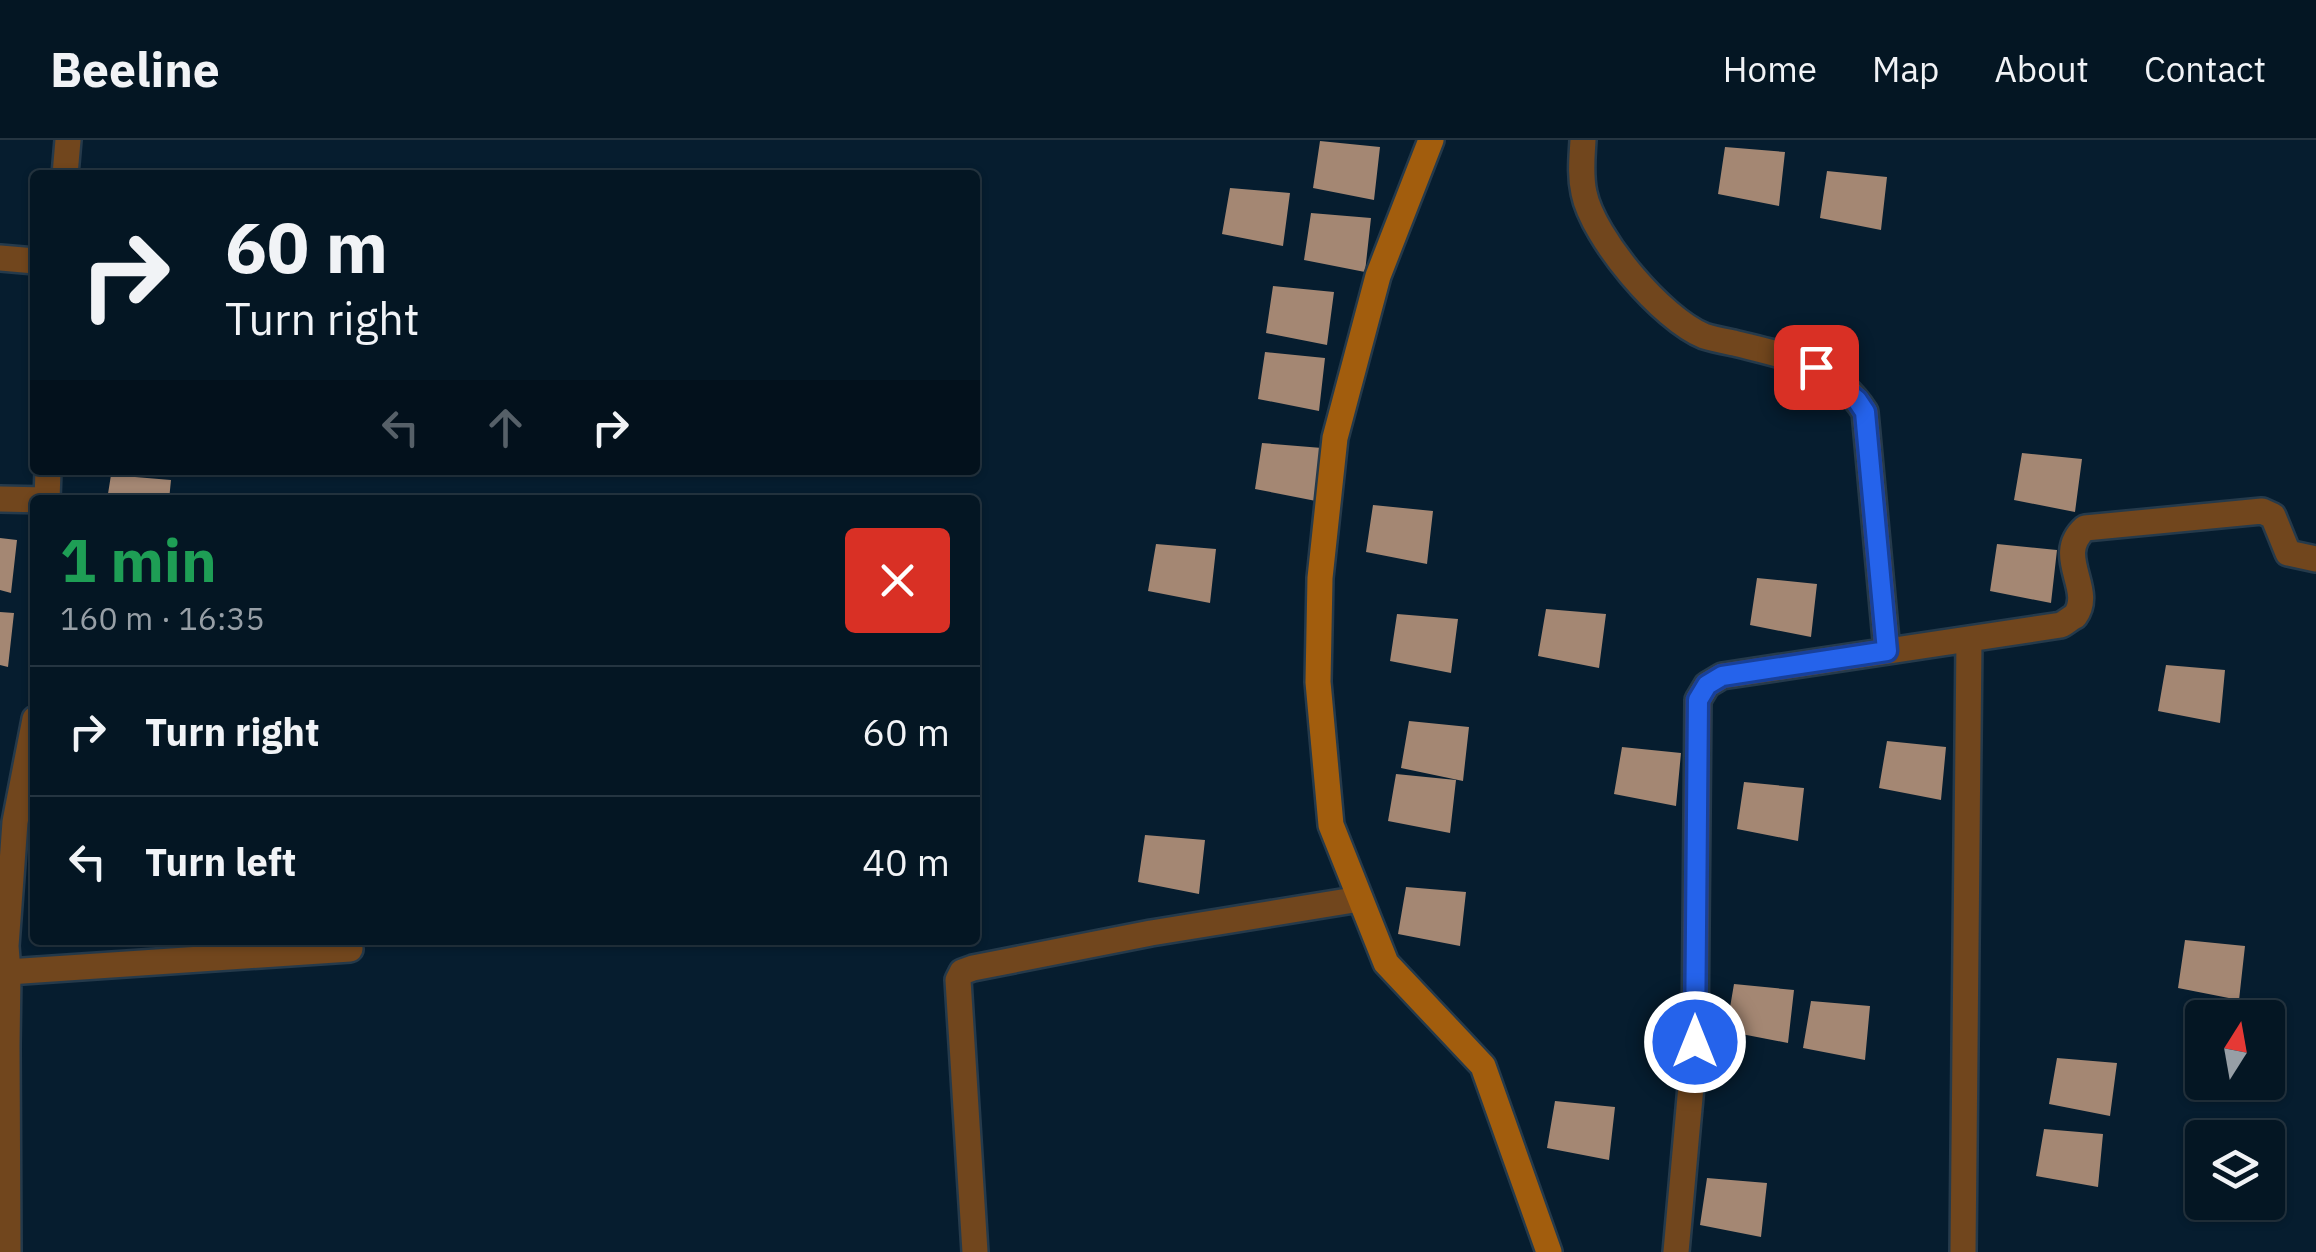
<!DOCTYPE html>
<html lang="en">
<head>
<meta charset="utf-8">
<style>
  :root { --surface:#041623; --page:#0d1f2b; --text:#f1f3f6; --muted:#979fa6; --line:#253541 }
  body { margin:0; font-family:"IBM Plex Sans",sans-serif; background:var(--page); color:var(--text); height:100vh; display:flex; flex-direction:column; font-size:38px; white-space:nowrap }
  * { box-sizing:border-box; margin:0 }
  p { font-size:32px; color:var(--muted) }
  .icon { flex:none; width:55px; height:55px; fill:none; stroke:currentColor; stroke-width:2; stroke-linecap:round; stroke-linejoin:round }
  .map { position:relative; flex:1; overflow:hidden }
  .sheet { position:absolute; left:30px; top:355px; width:950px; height:450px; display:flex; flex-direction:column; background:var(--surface); border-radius:10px; box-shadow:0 2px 8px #0004,0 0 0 2px var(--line) }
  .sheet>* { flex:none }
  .top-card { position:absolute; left:30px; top:30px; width:950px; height:305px; border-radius:10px; box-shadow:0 2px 8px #0004,0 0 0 2px var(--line); background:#041623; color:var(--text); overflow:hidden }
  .needle { width:65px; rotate:11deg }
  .tools { position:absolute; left:2185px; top:860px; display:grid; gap:20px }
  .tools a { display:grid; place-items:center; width:100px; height:100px; border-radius:10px; background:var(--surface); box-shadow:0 2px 8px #0004,0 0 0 2px var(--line); font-size:50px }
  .pin { position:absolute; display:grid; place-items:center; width:85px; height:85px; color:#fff; margin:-42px; border-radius:20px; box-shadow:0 5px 15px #0006 }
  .me { position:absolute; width:110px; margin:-55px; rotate:0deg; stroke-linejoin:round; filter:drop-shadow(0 0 8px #0008) }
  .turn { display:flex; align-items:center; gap:35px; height:210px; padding:0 30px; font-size:45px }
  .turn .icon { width:130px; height:130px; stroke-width:2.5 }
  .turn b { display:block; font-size:70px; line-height:85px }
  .lanes { display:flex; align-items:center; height:95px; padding:0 30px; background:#0003; justify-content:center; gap:50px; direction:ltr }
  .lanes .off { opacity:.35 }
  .round { display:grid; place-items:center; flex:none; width:105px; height:105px; border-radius:10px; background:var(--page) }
  .summary { display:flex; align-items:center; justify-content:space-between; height:170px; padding:0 30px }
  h1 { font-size:60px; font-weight:800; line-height:75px; color:#1e9e55 }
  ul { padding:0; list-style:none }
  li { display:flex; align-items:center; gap:30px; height:130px; padding:0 30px; border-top:2px solid var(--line) }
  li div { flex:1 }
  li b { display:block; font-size:38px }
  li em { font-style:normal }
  header { display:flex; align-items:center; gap:60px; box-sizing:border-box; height:140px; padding:0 50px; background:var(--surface); border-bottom:2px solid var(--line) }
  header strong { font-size:48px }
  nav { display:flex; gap:55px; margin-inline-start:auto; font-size:35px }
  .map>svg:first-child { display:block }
</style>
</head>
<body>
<header>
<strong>Beeline</strong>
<nav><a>Home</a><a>Map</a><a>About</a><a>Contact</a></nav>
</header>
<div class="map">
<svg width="2316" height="1112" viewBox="0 0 2316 1112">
  <rect width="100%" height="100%" fill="#061d2f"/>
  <path fill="#a48773" d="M1320,1L1380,7L1374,60L1313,48Z
    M1725,7L1785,12L1779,66L1718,54Z
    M1827,31L1887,37L1881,90L1820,78Z
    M1230,48L1290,53L1283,106L1222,94Z
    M1311,73L1371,78L1365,132L1304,120Z
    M1273,146L1334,152L1327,205L1266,193Z
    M1265,212L1325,218L1319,271L1258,259Z
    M1262,303L1322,308L1316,361L1255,349Z
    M2022,313L2082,319L2075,372L2014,360Z
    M111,335L171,340L169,360H107Z
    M1373,365L1433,371L1427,424L1366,412Z
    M0,398L17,400L11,453L0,450Z
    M1156,404L1216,409L1210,463L1148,451Z
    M1997,404L2057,410L2051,463L1990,451Z
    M1757,438L1817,444L1811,497L1750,485Z
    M1546,469L1606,474L1599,528L1538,516Z
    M0,472L14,473L8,527L0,525Z
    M1397,474L1458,479L1451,533L1390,521Z
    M2166,525L2225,530L2220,583L2158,571Z
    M1409,581L1469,587L1463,641L1401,628Z
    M1887,601L1946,607L1941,660L1879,648Z
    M1622,607L1681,613L1676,666L1614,654Z
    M1396,634L1456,640L1450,693L1388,681Z
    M1744,642L1804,648L1798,701L1737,689Z
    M1145,695L1205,700L1199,754L1138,742Z
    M1406,747L1466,752L1460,806L1398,794Z
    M2185,800L2245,806L2239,860L2178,848Z
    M1734,844L1794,850L1788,903L1726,891Z
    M1811,861L1870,866L1865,920L1803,908Z
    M2057,918L2117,923L2110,976L2049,964Z
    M1555,961L1615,967L1609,1020L1547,1008Z
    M2044,989L2103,994L2098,1047L2036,1036Z
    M1707,1038L1767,1043L1761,1097L1700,1085Z"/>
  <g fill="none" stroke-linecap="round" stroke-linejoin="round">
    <g stroke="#253a4b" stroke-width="30">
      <path id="street" d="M1583,0C1582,18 1580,35 1584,53C1593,98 1662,179 1704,196C1713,199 1724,201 1734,203C1785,216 1835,224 1865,272L1887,511
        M65,35L68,0
        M0,118L35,121
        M0,359L47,360
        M47,360L48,330
        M8,832L350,809
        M8,1112L7,906L8,832L6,806L15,682L35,579
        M975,1112L958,840L962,832L973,828L1151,793L1360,759
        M1676,1112L1695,902L1698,560L1707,545L1722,536L2061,485C2062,485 2074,476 2075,476C2095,449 2053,416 2085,388L2262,371L2273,376L2288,413L2316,419
        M1963,1112L1969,499"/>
    </g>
    <g stroke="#253a4b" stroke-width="30">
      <path id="secondary" d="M1431,0L1378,136L1335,298L1320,438L1318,542L1331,685L1386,823L1483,926L1549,1112"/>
    </g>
    <use href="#street" stroke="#71461d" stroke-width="25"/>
    <use href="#secondary" stroke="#a25d0d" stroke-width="25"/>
  </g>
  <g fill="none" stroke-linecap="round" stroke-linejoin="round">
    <g stroke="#184099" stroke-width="25">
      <path id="route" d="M1695,902L1698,560L1707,545L1722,536L1887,511L1865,272L1857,260L1816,227"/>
    </g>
    <use href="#route" stroke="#2563eb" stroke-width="18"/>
  </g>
</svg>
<div class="tools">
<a><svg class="needle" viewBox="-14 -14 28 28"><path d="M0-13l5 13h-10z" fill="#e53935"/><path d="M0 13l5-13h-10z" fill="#979fa6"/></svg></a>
<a><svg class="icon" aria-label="layers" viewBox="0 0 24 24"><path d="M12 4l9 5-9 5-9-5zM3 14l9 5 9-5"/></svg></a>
</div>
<div class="pin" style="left:1816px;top:227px;background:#d93025"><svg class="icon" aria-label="arrive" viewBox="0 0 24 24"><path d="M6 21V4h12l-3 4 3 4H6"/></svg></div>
<svg class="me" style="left:1695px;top:902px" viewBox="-20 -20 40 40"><circle r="17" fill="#2563eb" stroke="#fff" stroke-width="3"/><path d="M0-11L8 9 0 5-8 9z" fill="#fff"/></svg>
<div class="top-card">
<div class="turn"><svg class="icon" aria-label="right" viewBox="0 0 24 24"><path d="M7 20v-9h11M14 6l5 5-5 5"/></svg><div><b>60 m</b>Turn right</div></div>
<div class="lanes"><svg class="icon off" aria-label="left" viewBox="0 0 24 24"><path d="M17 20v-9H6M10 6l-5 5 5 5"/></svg><svg class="icon off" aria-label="ahead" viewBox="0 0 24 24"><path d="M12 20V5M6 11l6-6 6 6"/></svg><svg class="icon" aria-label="right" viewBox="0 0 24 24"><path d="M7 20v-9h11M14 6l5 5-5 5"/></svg></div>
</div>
<section class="sheet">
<div class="summary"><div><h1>1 min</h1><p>160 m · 16:35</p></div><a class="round" style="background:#d93025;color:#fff"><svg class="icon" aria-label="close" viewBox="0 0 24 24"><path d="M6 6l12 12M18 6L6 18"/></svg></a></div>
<ul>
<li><svg class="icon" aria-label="right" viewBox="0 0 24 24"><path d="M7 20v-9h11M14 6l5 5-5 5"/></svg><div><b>Turn right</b></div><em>60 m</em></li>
<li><svg class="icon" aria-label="left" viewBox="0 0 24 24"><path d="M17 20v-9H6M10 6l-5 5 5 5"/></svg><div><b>Turn left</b></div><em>40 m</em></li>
</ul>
</section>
</div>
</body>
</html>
